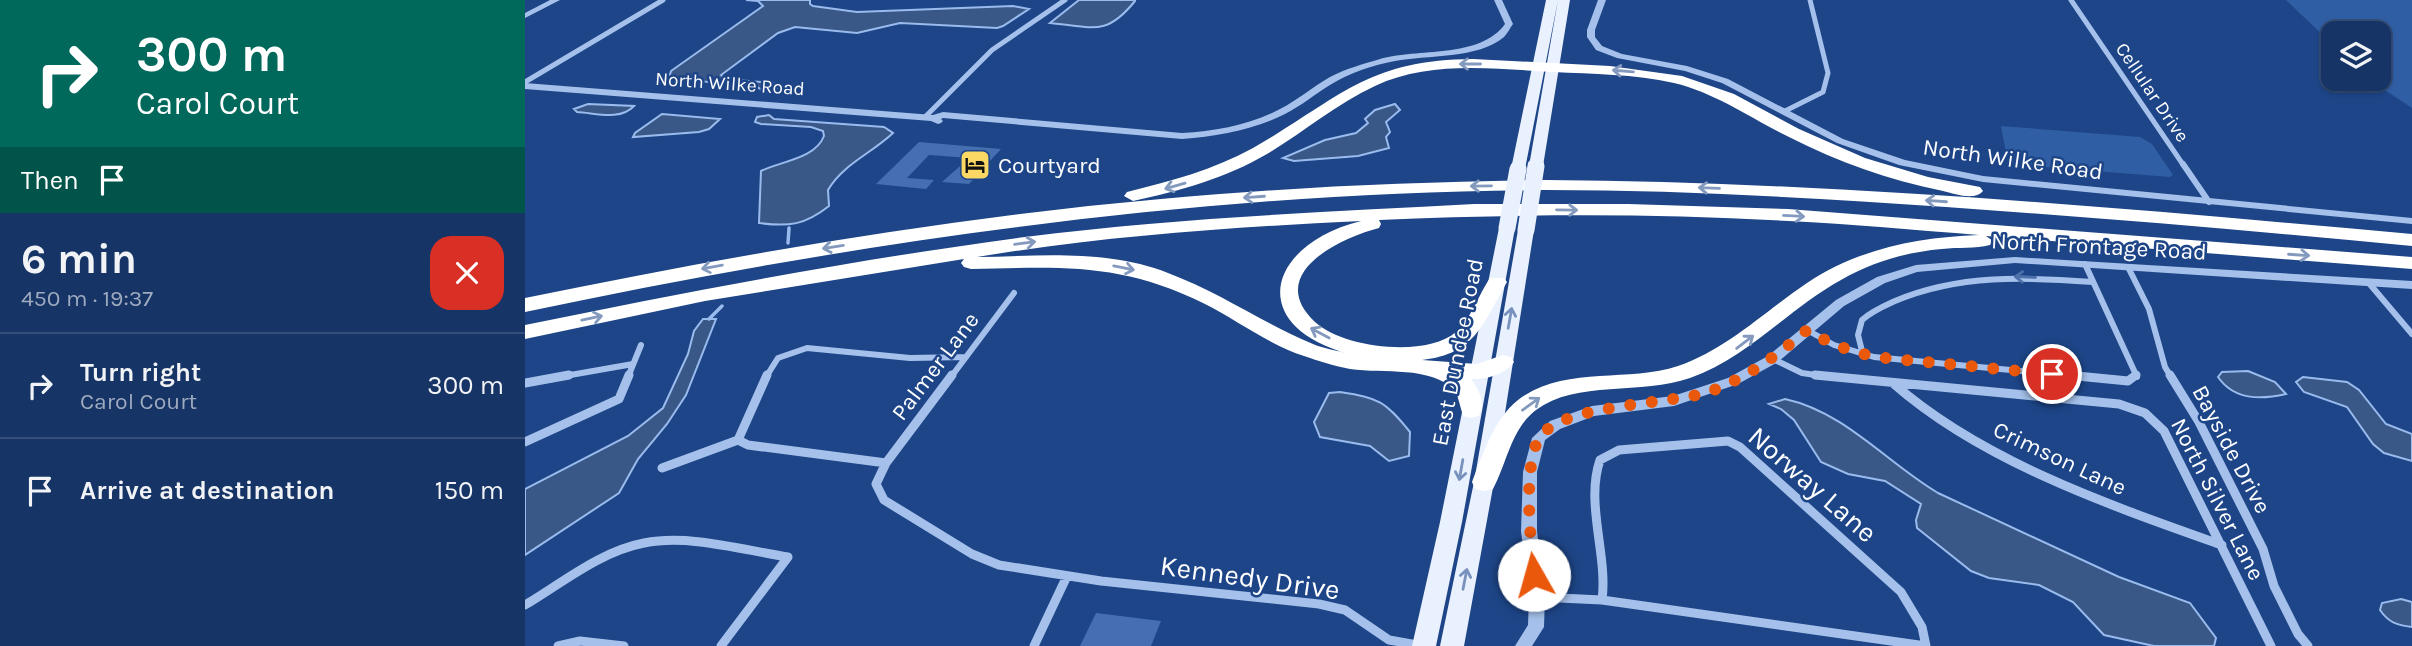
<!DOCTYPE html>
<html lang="en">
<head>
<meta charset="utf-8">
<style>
  :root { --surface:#163465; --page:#233f6e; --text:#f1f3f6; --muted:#9eaabf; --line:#354f79 }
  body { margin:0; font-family:Karla,sans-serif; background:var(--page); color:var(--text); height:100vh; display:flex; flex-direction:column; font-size:26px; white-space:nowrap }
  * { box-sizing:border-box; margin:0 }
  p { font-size:23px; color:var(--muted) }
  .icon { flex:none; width:38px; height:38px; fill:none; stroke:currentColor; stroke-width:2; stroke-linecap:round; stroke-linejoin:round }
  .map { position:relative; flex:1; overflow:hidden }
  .drawer { display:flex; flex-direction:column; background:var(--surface); width:525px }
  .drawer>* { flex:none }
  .banner { background:#00695c; color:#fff; overflow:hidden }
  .controls { position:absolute; left:1796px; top:21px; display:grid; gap:14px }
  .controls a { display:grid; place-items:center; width:70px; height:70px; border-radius:14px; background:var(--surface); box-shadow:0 2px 5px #0004,0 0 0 2px var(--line); font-size:35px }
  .pin { position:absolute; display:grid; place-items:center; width:60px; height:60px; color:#fff; margin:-30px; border:4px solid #fff; border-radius:50%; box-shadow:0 2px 7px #0007 }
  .me { position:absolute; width:77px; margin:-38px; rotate:353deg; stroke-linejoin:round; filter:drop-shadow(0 0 5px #0008) }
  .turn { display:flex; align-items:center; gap:24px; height:147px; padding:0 21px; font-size:32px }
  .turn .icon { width:91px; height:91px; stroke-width:2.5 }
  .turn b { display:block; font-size:49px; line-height:60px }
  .then { display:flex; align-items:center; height:66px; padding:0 21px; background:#0003; gap:14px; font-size:26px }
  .round { display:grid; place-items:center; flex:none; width:74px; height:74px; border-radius:21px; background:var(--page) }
  .headline { display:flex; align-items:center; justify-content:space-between; height:119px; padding:0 21px }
  h1 { font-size:42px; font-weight:700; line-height:52px }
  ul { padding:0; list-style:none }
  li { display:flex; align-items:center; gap:21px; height:105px; padding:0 21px; border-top:2px solid var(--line) }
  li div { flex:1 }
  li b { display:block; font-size:26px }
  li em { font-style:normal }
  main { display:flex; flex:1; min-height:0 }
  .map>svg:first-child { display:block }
</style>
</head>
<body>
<main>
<section class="drawer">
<div class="banner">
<div class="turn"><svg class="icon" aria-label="right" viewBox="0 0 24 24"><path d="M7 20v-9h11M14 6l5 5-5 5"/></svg><div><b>300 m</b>Carol Court</div></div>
<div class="then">Then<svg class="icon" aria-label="arrive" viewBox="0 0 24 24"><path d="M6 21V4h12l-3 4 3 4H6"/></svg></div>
</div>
<div class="headline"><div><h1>6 min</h1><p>450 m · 19:37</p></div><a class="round" style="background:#d93025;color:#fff"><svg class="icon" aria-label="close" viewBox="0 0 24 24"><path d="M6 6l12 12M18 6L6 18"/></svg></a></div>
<ul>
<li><svg class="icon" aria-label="right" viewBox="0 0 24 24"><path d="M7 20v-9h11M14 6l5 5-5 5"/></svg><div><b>Turn right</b><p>Carol Court</p></div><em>300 m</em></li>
<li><svg class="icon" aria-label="arrive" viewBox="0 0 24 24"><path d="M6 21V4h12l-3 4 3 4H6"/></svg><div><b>Arrive at destination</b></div><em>150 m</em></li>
</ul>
</section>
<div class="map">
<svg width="1887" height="646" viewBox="0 0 1887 646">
  <rect width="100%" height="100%" fill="#1d4587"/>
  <path fill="#305ea4" d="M1761,0H1887V108L1843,79H1853V33H1808V45Z
    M1476,126L1615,137L1627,144L1648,175L1645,177L1483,164Z"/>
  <path fill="#395787" stroke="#99bbed" stroke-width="2" d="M221,0H285V4L288,6L332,12L488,6L504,9L478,26L472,28L375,23L332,33L270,27L253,33L196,75L200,79L248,83L254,89L253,92L243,93L232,87L144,78L146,71L238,6L233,1Z
    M554,0H610V1C581,37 568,27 525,23Z
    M63,104L109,106C95,121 71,113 52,112L49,109Z
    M870,104L875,110L861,122L865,132L861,137L864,148L833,156L769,161L758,158L800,140L831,133L843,123L840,119L850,110Z
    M137,114L195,119L184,129L174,132L108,137L110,133Z
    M244,115L249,119L359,127L368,133C347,153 317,165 303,190L304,206C280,225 264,227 234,223L236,171C256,161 290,159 299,136L298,131L286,127L236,124L230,122L232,117Z
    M178,319H191L161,395L142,424L113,459L94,493L0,555V489L103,436L138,408L163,354L169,331Z
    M1723,371L1750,382L1761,394C1735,400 1709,400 1693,377L1697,372Z
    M1778,377L1822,382L1834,390L1861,424L1887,434V461L1859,453L1848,444L1822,407L1779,392L1771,382Z
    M815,392C854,398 860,401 885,432L884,456L864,461L845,446L795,437L789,422L804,393Z
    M1260,399C1320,412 1362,463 1413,493L1594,577L1665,603L1691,638L1689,646H1629L1579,635L1548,602L1514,585L1464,578L1446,571L1392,528L1391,520L1396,504L1360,481L1323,474L1296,462L1269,420L1256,409L1244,404Z
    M1876,599L1887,602V627C1872,625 1864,623 1855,610L1857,603Z"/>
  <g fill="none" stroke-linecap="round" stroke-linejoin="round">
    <path stroke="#99bbed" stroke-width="3.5" d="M263,243L264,228
      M184,319L197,306"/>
  </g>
  <path fill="#456fb0" d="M394,142L476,149L444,184L417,182L444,158L404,155L382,178L409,180L401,189L351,184Z
    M571,613L636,621L626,646H555Z"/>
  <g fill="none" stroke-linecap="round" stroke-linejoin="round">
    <path stroke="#a5c1eb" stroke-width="5" d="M1546,0L1659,166
      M0,82L138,0
      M1260,111L1298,92L1303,73L1285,0
      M400,117L467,50L540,0"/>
    <path stroke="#a5c1eb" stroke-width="6" d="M1658,164L1684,202
      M1560,264L1612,377
      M1603,267L1624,309L1640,367L1646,377
      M1843,282L1887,334
      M1282,330L1309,345L1349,357L1560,377
      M1338,355L1333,335L1337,320C1347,311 1359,306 1370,301C1434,274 1501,277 1568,282
      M1248,359L1277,373L1304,377
      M34,377L108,364
      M103,377L116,345
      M241,377L253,358L282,348L385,358L441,357
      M426,377L489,293"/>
    <path stroke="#a5c1eb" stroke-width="9" d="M242,375L213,440L223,445L361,463
      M427,375L361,463L351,484L359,500L447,554L474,565L576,581L794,604L820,610L864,640L898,646
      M1290,375L1594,404L1620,413L1639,431L1746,646
      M1542,375L1603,381L1611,375
      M1645,375L1674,422L1738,549L1749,586L1773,634L1783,646
      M0,383L44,375
      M1369,384C1458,462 1587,506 1697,545
      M0,442L94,399L104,375
      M137,468L213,440
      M1013,597L1077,600L1401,646
      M1077,600C1083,555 1060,504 1075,460L1094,450L1203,441L1215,447L1376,592L1397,627L1401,646
      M0,605C37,583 76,551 119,543C165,534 217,550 263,557L196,646
      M33,646L55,641L99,646
      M509,646L542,576"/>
    <path fill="#a5c1eb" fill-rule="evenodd" d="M25,0H35L0,18V13Z
      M969,0H977L988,24C985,28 982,34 979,37C954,59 901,55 870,61C848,65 824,73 805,85C790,94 776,106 760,114C728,130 692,136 657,139L418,118L416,119L418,121L416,123L413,124L406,121L0,89V83L408,115L418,112L657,133C691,131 725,125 755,109C773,100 787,87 805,77C820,69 838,64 855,59C892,48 955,59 980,24Z
      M1073,0H1081L1070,30V37L1077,46L1097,54L1162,66L1203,79L1318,139L1380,160L1458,176L1887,218V224L1458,182L1374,165L1312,143L1197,83L1160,71L1092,58L1071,50L1062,37V30Z
      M1490,257L1887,281V289L1490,263L1392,272L1360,283L1319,306L1253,362L1213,384L1149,406L1069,416L1035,429L1020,440L1012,472V531L1020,597L1019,627L1007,646H990L1003,625L1004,597L996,531L998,472L1007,438L1025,421L1067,406L1148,396L1203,378L1243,356L1311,300L1352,277L1391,265Z"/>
    <path fill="#eaf1fe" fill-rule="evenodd" d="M1021,0H1033L1000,169L993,173L986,169Z
      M1033,0H1045L1018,166L1011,170L1004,166Z
      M982,223L990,228L937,522L911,646H887L915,522L974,228Z
      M1001,225L1009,230L969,482L939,646H915L949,482L993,230Z"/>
    <path fill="#fff" fill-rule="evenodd" d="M948,59L1085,66L1157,76L1209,94L1274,129L1340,158L1403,177L1455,187L1458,191C1450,201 1430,194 1418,191C1364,180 1313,162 1264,137C1225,118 1191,93 1149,83C1109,74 1068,74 1028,72C969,69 905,60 850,86C811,104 779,132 742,154C701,178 655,191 608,201L599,196L602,192C646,181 688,170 728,148C814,99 840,60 948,59Z
      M1021,180C1310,182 1599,208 1887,234V246C1732,231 1577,218 1421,207C1288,198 1155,190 1021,190C676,192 337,241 0,312V298C210,255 422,218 636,199C764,187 892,182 1021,180Z
      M949,204H1103L1263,209L1887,257V269L1461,236L1468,241L1465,245C1450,249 1433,247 1417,249C1382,252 1347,262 1316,280C1263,309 1224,357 1165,378C1117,395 1051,380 1011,410C986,429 982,463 968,489L959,491L950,489L947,482C958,454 969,419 993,400C1039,365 1102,383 1153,366C1202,349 1239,312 1282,283C1332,249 1394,237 1454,235C1390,230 1327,224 1263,221C1127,213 990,214 854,220L856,224L854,228C815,238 739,274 790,322C818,348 901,358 931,332C946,319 954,294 965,278H979L982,282C958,323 951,354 897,360L952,364L978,355L986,357L989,362C982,374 959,380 946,379C954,389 961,403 954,416L946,418L938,416L931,391C904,365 860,374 825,369C810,366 793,361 779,356C748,347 710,319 680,304C596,262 536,267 446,269L439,267L436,263L439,259L180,301L0,339V325C166,291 333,259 500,237C649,218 799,212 949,204ZM836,221C743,244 719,325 824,354C812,350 799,349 788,344C738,323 694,292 643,273C583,249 514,256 452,257C578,236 708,227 836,221Z"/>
    <path stroke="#eaf1fe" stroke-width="17" d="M982,228L993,169
      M1001,230L1011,166"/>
  </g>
  <defs><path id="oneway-shaft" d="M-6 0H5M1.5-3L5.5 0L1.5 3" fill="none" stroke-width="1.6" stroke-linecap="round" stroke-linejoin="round" transform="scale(1.75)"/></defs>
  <g stroke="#8399bd">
    <use href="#oneway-shaft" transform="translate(945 64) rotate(180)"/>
    <use href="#oneway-shaft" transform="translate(1098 71) rotate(-175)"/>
    <use href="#oneway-shaft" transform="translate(650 186) rotate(164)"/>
    <use href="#oneway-shaft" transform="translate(956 186) rotate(179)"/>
    <use href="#oneway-shaft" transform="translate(1184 188) rotate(-178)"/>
    <use href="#oneway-shaft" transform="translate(729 197) rotate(176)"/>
    <use href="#oneway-shaft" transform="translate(1411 201) rotate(-176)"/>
    <use href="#oneway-shaft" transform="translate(1042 210) rotate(1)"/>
    <use href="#oneway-shaft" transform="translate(1269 216) rotate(3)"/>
    <use href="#oneway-shaft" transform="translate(500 243) rotate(-7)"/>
    <use href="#oneway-shaft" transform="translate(308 247) rotate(171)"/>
    <use href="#oneway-shaft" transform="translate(1774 255) rotate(4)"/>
    <use href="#oneway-shaft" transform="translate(187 267) rotate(170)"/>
    <use href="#oneway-shaft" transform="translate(599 268) rotate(11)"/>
    <use href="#oneway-shaft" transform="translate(67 318) rotate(-12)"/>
    <use href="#oneway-shaft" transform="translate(795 333) rotate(-152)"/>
    <use href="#oneway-shaft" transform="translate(1220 342) rotate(-37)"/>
    <use href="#oneway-shaft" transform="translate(1006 404) rotate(-36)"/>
  </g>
  <use stroke="#4d70aa" href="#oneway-shaft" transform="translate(1500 277) rotate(-178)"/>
  <g stroke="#7992bd">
    <use href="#oneway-shaft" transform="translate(985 318) rotate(-80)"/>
    <use href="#oneway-shaft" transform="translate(936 470) rotate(100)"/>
    <use href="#oneway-shaft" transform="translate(940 579) rotate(-79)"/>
  </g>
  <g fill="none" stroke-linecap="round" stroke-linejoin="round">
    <path stroke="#ea580c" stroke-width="12" stroke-dasharray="0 21.6" d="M1009,575C1006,543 997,464 1015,437C1038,404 1142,405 1183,392C1221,379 1252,355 1282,330L1309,345L1349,357L1527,374"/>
  </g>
  <defs>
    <g id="hotel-square" transform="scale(1.575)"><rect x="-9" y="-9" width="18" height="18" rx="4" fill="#fbd864" stroke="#1d4587"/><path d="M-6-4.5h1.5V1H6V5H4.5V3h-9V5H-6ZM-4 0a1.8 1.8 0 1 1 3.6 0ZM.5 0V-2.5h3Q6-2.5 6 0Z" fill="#111"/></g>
  </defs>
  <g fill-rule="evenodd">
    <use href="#hotel-square" x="450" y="165"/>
  </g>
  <g text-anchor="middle" stroke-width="5" stroke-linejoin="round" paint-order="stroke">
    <g font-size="19" fill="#fff" stroke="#1d4587">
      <text transform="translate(205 83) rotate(4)" y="7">North Wilke Road</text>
      <text transform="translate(1628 92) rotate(56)" y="7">Cellular Drive</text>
    </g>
    <g font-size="23" fill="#fff" stroke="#1d4587">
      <text transform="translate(1488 159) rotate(8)" y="8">North Wilke Road</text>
      <text transform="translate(1574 246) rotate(3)" y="8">North Frontage Road</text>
      <text transform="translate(932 352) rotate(-79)" y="8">East Dundee Road</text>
      <text transform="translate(410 366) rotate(-53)" y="8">Palmer Lane</text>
      <text transform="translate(1707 449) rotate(62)" y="8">Bayside Drive</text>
      <text transform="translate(1535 458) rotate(25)" y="8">Crimson Lane</text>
      <text transform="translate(1693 499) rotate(63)" y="8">North Silver Lane</text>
    </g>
    <g font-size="23" fill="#fff" stroke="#1d4587" text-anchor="start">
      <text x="473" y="173">Courtyard</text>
    </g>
    <g font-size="28" fill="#fff" stroke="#1d4587">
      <text transform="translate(1288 484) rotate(41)" y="10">Norway Lane</text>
      <text transform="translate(725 577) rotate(8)" y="10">Kennedy Drive</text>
    </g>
  </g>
</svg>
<div class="controls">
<a><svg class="icon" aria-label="layers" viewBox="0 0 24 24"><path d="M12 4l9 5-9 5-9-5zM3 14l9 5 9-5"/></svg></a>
</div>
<div class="pin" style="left:1527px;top:374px;background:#d93025"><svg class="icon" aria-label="arrive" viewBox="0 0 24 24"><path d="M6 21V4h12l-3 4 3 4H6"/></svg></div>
<svg class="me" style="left:1009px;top:575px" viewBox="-20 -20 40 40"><circle r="19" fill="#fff"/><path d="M0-13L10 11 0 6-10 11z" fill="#ea580c"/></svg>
</div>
</main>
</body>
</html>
